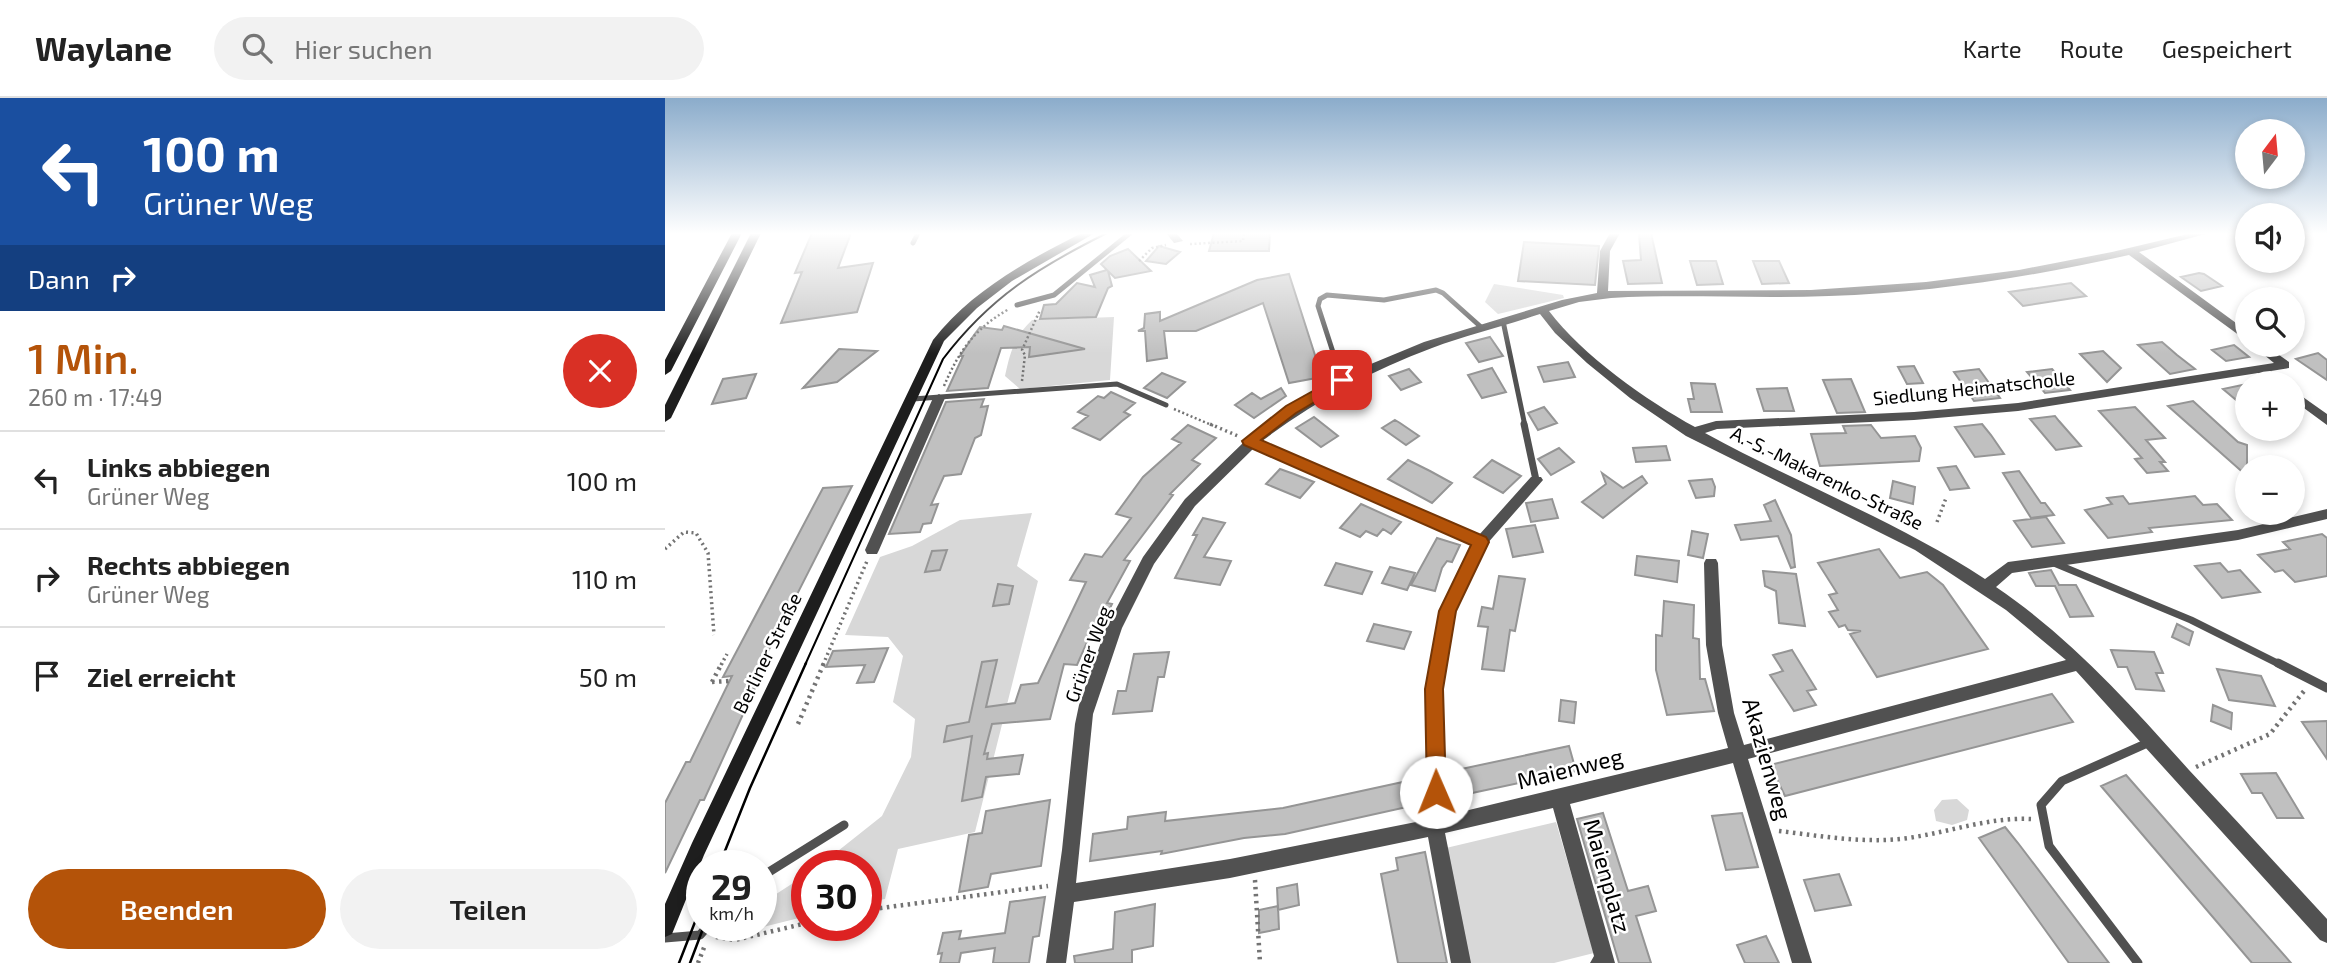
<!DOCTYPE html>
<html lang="de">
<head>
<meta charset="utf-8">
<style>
  :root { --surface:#fff; --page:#f2f2f2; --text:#222; --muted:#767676; --line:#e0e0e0; --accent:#b45309 }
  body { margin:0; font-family:"Exo 2",sans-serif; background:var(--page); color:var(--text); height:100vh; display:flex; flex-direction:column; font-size:26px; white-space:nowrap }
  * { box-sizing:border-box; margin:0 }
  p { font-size:23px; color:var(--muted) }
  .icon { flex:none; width:38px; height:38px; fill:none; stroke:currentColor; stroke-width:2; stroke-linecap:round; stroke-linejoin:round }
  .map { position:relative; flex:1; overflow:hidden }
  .panel { display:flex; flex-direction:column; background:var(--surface); width:665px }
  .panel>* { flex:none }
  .banner { background:#1a4fa0; color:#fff; overflow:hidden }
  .needle { width:46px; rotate:16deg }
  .buttons { position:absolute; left:1570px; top:21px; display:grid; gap:14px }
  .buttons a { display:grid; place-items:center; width:70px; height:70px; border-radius:50%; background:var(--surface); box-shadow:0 4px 10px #0003; font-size:35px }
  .speed { position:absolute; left:21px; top:752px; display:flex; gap:14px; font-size:35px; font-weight:700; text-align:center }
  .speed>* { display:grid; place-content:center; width:91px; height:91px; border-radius:50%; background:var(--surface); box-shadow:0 4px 10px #0003; line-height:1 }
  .speed small { font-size:18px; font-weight:400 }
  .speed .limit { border:10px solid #d22; background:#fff; color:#111 }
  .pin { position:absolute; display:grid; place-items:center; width:60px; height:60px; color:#fff; margin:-30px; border-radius:14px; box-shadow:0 4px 10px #0006 }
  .me { position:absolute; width:77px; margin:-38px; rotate:359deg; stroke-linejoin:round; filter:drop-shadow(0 0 5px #0008) }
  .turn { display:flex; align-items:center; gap:24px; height:147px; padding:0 28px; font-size:32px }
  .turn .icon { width:91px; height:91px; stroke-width:2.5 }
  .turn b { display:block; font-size:49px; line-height:60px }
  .then { display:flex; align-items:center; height:66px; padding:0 28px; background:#0003; gap:14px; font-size:26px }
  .round { display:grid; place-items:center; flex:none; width:74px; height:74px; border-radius:37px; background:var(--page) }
  .headline { display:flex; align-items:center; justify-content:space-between; height:119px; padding:0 28px }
  h1 { font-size:42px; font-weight:600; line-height:52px; color:var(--accent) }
  .primary-button { display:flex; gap:14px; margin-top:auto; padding:14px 28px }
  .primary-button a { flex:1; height:80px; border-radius:42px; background:var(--accent); color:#fff; font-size:28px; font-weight:600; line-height:80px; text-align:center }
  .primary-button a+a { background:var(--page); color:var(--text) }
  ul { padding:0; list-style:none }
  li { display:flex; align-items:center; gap:21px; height:98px; padding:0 28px; border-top:2px solid var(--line) }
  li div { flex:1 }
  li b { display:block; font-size:26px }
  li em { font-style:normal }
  header { display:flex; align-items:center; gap:42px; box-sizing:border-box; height:98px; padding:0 35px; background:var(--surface); border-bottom:2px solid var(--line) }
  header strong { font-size:33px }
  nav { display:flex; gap:38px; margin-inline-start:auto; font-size:24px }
  .search { width:490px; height:63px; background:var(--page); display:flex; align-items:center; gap:18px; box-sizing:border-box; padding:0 24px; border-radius:38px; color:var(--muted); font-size:26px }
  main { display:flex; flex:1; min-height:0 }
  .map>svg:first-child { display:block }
</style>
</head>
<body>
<header>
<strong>Waylane</strong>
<div class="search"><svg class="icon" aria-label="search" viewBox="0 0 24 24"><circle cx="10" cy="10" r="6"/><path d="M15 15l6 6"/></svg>Hier suchen</div>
<nav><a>Karte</a><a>Route</a><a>Gespeichert</a></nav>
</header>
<main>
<section class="panel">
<div class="banner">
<div class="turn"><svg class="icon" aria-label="left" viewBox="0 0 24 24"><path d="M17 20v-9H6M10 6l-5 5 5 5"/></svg><div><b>100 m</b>Grüner Weg</div></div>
<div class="then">Dann<svg class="icon" aria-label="right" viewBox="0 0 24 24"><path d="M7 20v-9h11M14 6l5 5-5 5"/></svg></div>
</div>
<div class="headline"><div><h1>1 Min.</h1><p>260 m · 17:49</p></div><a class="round" style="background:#d93025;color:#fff"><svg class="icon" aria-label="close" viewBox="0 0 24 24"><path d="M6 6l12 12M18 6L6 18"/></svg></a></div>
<ul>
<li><svg class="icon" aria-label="left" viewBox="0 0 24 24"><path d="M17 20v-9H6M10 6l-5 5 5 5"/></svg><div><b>Links abbiegen</b><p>Grüner Weg</p></div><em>100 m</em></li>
<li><svg class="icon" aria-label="right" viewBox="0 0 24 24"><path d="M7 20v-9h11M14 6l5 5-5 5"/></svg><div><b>Rechts abbiegen</b><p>Grüner Weg</p></div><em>110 m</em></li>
<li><svg class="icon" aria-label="arrive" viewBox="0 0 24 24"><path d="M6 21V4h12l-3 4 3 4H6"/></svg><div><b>Ziel erreicht</b></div><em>50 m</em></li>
</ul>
<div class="primary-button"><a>Beenden</a><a>Teilen</a></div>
</section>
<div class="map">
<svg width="1662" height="865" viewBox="0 0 1662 865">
  <rect width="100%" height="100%" fill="#fff"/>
  <path fill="#d8d8d8" d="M829,186L898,197L899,200L833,216L820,204Z
    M449,219L445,282L355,291L340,278C345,255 349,239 367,222Z
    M367,415L352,468L373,483L310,734L233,751L220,801L201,804V768H154L217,718L246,659L250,621L228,604L238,558L223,539L180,537L215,459L247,448L295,422Z
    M1292,701L1304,712L1302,722L1287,727L1271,723L1269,712L1277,702Z
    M891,724L929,855L889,865H805L781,750Z
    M142,776V818L78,834L79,828H96V806Z"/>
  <path fill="#c0c0c0" stroke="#959595" stroke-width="2" d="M147,135H186L173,170L208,165L192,214L116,225L137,174L130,175Z
    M549,135H605L604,153H544Z
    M974,135H986L997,185L963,186L958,163L976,162Z
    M859,144L934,148L930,187L853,183Z
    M494,148L515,154L501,166L481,163Z
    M463,151L486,173L450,180L443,173L447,188L443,190L431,219L375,221L379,207L391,206L412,185L430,189L425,177L442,172L436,166L445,158Z
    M1025,163H1051L1058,186L1032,187Z
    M1088,163H1114L1124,185L1097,186Z
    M1534,175L1539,176L1557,188L1536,193L1516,179Z
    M624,176L657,279L624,285L598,205L531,233H499L502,260L482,263L480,233H473L479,230L480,216L495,214V223L592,182Z
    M1406,185L1421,198L1358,208L1344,194Z
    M339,228L420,251L364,259L365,249L336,250L323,290L282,293L298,258H295L309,237L315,229L337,232Z
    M825,239L838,258L814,264L801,245Z
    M1497,244L1512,257L1530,271L1505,276L1473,247Z
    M1569,247L1584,259L1561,263L1547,252Z
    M174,251L212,253L172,284L138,290Z
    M1438,253L1456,270L1442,284L1415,256Z
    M1653,255L1662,262V282L1631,261Z
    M903,264L910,279L879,284L873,269Z
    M1249,268L1258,285L1242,286L1233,269Z
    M827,270L841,294L817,300L803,277Z
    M744,271L756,284L736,292L724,278Z
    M1314,271L1335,300L1309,303L1289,274Z
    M1387,271L1405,292L1380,295L1362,274Z
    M497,275L520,284L502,300L479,290Z
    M91,276L81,300L47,306L58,281Z
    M1186,281L1200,314L1172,315L1158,282Z
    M1026,285L1050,286L1057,314H1026L1023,301H1029Z
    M1582,286V311L1558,291Z
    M616,290L621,298L589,320L570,307L587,295L596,301Z
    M1122,290L1129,313H1099L1092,291Z
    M446,294L470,305L459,314L465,317L457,323L435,342L408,330L423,318L413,314L433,298L439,300Z
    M319,301L316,309L323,308L316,337L310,340L296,376L279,378L266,407L273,406L266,425L258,426L255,434L224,436L281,304Z
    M1528,303L1573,344L1582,347V378L1503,308Z
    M879,309L892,325L873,332L863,315Z
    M1470,309L1500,340L1481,342L1500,364H1495L1503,373L1482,375L1470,361L1477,360L1434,313Z
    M1390,318L1394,323L1416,348L1391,352L1365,321Z
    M649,319L673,338L656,349L631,330Z
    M730,322L735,325L754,338L741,347L717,330Z
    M1317,326L1326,337L1339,356L1310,359L1290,329Z
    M523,327L551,340L527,362L535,366L505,396L508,397L459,462L465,463L442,505L447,506L437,527L430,526L412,567L399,566L385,621L327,626L319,656L323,655L322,661L358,657L354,676L321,679L317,699L297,703L307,638L279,644L282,628L304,624L317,564L332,562L321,609L350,605L356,587L373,585L421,484L405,482L420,456L437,459L466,420L451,416L478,379L516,345L507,341Z
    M1206,327L1216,340L1250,338L1256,350L1254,363L1155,368L1146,336L1181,335L1178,328Z
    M1001,348L1005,362L971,364L968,350Z
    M894,350L909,364L886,377L873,361Z
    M743,362L765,373L787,385L767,405L723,381Z
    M827,362L856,378L838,395L809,379Z
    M1291,368L1304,390L1285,392L1273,370Z
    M615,371L629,376L649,384L635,400L601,386Z
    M1354,373L1376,405H1380L1389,417L1366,420L1338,375Z
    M937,375L958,390L977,378L982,385L938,420L917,404L941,386Z
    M1047,381L1050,389L1049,398L1031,400L1024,383Z
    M1228,383L1250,389L1248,406L1225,400Z
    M187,388L84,591L90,590L39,702H35L0,775V705L21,664H25L67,578L58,579L158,390Z
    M1458,398L1464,406L1530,398L1538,407L1552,406L1567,422L1484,430L1487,434L1443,440L1420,412L1447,406L1442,400Z
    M887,401L893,420L866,424L861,405Z
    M1110,402L1126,437L1130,469L1126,470L1113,438L1076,442L1070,427L1106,423L1099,407Z
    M696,406L736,424L726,436L718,431L712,438L701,433L695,439L675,430Z
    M1381,419L1399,445L1367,449L1349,423Z
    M538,420L560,425L539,459L566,463L555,487L510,480L532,437H528Z
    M870,427L878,454L848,459L841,431Z
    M1027,433L1043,436L1038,460L1023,457Z
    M1657,436L1662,440V478L1630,484L1618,472L1610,474L1593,457L1625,451L1618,444Z
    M772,440L795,447L787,464L782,463L777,470L770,493L746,487Z
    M1214,451L1235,480L1262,474L1278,487L1323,551L1212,579L1185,536L1196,533L1183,532L1180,527L1174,529L1164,514L1173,512L1164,497L1172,495L1153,465Z
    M282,452L275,472L260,474L267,453Z
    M972,458L1014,463L1012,484L970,477Z
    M671,465L707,474L697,496L660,487Z
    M1555,465L1563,474L1575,472L1595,494L1557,500L1530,468Z
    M725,469L750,475L742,492L717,485Z
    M1386,472L1394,487H1411L1428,518L1405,519L1390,488H1371L1364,475Z
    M1098,473L1131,476L1140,528L1114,525L1111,493L1100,488Z
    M834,478L860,481L850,533L845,532L839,573L817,571L823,529L813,528L817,509L828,511Z
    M333,486L348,488L344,506L328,508Z
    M999,503L1029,507L1028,540L1034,541L1035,581H1040L1049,613L1002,617L991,572V537L997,538Z
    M709,526L746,534L739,551L702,543Z
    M1512,526L1528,534L1524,547L1507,539Z
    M223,550L209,584L192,585L200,567L161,569L168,553Z
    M1127,552L1151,591L1142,593L1151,607L1129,613L1105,577L1118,573L1108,557Z
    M1446,552L1489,554L1498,575H1491L1499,593L1471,591L1462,569H1453Z
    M504,554L499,579H493L487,613L448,616L453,593H461L469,556Z
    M1552,571L1596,578L1610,608L1564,602Z
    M1387,596L1408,624L1120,698L1105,667Z
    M896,602L911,604L909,625L894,623Z
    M1548,607L1567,615L1566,631L1546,623Z
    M1662,623V661L1637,624Z
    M904,648L911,673L793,698L787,673Z
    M1611,675L1638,720H1612L1597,695H1587L1576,676Z
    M1461,677L1546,774L1626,865H1587L1436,688Z
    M747,682L751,707L620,736L579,740L496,756L497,753L425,763L428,736L462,731L463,719L501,714L500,723L618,710Z
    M385,702L376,768L326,776L323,789L294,794L304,737L317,735L321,713Z
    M938,715L963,793L983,788L991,813L971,818L986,865H954L912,721Z
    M1077,715L1093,769L1061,772L1047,718Z
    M1340,729L1353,745L1444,865H1404L1314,740Z
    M760,754L782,865H733L716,776L733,772L731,760Z
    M1174,776L1186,807L1150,813L1139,782Z
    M632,786L634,807L613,812L612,790Z
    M380,799L374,838L368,839L364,865H328L330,850L296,855L294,865H275L277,855L273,856L278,835L296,833L294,841L340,835L345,804Z
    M490,806L488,848L467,852V865H410L409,858L448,851L450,814Z
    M613,808L614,831L594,835V812Z
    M1101,838L1114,865H1080L1072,847Z"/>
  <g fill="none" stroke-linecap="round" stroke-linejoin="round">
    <path stroke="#737373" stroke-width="2.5" stroke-dasharray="2 2.5" stroke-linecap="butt" d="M525,146L578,143L579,135
      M474,163L487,150L501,147
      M357,283L360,257L357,252L375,212
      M279,288C294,253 310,230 344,211
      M509,311L549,328"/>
    <path stroke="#737373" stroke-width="3.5" stroke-dasharray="2 3.5" stroke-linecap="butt" d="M545,326L573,338
      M1272,424L1281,400
      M0,451L19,434L31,435L43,455L49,537
      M56,567L62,556
      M158,567L202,463"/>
    <path stroke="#737373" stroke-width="4.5" stroke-dasharray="2.5 4.5" stroke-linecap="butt" d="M80,582L98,581
      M47,584L57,565
      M47,584L65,583
      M133,626L159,565
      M1531,669L1605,636L1639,593
      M1114,733C1157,738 1200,746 1243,740C1285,734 1324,719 1366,721
      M74,768L77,760
      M590,782L595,865
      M201,812L383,788
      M51,839L70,842L142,825
      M33,865L40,847"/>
    <path stroke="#515151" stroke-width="5" d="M248,145L253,135
      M352,207L389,197L465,135
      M838,223L860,328
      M677,282L653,208L655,201L662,197L719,202L771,192L778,195L816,229
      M248,301L452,286L501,307"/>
    <path stroke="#515151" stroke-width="7" d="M859,326L871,382
      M1389,465L1526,522L1616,567"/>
    <path stroke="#515151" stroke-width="9" d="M1613,565L1662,590
      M96,779L179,727
      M0,840L35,837L43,828
      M1473,865L1384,748L1376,707L1397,683L1487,643"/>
    <path fill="#515151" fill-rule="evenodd" d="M501,135H511L518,143L509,145Z
      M945,135H955L945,153L943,193L1146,192L1261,184L1354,172L1447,154L1527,135H1544L1474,154L1582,233V243L1464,157C1366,179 1265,195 1164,198C1091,201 1018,196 946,200L914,204L884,213C917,257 982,303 1030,329L1051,323L1249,314L1353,305L1609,265L1587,247H1600L1624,264V270L1606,273L1620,285H1606L1593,275L1353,313L1249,322L1052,331L1040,335C1133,386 1232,423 1320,481L1343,464L1573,432L1662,411V421L1573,442L1347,475L1331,489C1406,540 1464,605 1524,672C1570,721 1616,771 1662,821V845L1655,842L1411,573L1083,661L1147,865H1127L1068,665L905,706L950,865H925L929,858L888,710L780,735L806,865H786L763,739L565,780L409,804L401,865H381L397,752L410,626L414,607L441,530L478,459L520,401L579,344L580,340L586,339L626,309L689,273L759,244L897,202L932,195L935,153ZM875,216L890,235L922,265L965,300L1021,338L1250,452L1341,512L1401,562L1079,647L1069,615L1057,547L1053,465L1051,461H1041L1039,465L1041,547L1053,615L1063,650L779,718L777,591L790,513L821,447L878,382L876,379H866L814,437L597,343C649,304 705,273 767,250C802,237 839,228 875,216ZM589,350L808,446L774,513L761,591V722L565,761L411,785L428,616L457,530L489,466L530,408Z
      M1628,292L1662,316V327L1628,302Z
      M274,296L280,300L214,452L212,456H202L200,452L268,300Z"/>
    <path fill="#1e1e1e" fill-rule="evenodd" d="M67,135H77L6,273L0,277V262Z
      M86,135H96L6,320L0,324V307Z
      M417,135H430L347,183L312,210L279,243L39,757L7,836L0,839V806L27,745L268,242C306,193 363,162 417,135Z"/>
    <path stroke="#000" stroke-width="2" d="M140,567L278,261C325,199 374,169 442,135"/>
    <path stroke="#000" stroke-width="2.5" d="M54,768L85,690L141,565
      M14,865L37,806
      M25,865L39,828"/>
  </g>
  <linearGradient id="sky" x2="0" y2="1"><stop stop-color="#8baccb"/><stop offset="0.53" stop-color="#fff"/><stop offset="1" stop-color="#fff" stop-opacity="0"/></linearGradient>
  <rect width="1662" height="256" fill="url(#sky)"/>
  <path fill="#b45309" stroke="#753606" stroke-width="2" d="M677,277L684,282L682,285L631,315L596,342L821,439L824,444L791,513L778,591L781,694L778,701L771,703L764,701L762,694L760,591L774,513L806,447L579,347L577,343L621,308Z"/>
  <g text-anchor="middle" stroke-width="5" stroke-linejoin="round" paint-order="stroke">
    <g font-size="19" fill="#000" stroke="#fff">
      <text transform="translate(1309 290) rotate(-6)" y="7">Siedlung Heimatscholle</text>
      <text transform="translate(1162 380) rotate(26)" y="7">A.-S.-Makarenko-Straße</text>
      <text transform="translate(102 555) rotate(-64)" y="7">Berliner Straße</text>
      <text transform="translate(423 556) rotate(-70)" y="7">Grüner Weg</text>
    </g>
    <g font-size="23" fill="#000" stroke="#fff">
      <text transform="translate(1102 661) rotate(74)" y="8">Akazienweg</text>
      <text transform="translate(905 671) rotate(-14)" y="8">Maienweg</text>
      <text transform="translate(942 778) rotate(74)" y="8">Maienplatz</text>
    </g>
  </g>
</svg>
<div class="buttons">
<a><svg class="needle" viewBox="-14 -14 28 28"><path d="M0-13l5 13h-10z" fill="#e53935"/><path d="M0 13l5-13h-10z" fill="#767676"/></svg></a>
<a><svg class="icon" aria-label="sound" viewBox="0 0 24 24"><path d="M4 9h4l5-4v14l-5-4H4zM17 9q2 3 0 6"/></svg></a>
<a><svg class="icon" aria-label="search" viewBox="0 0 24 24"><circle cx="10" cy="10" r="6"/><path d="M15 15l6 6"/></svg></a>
<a>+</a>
<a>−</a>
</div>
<div class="speed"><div>29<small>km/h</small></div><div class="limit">30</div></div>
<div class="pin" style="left:677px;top:282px;background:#d93025"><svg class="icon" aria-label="arrive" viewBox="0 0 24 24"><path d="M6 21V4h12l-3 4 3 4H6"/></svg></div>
<svg class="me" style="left:771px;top:694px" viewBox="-20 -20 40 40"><circle r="19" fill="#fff"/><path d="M0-13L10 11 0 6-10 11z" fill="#b45309"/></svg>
</div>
</main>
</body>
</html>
